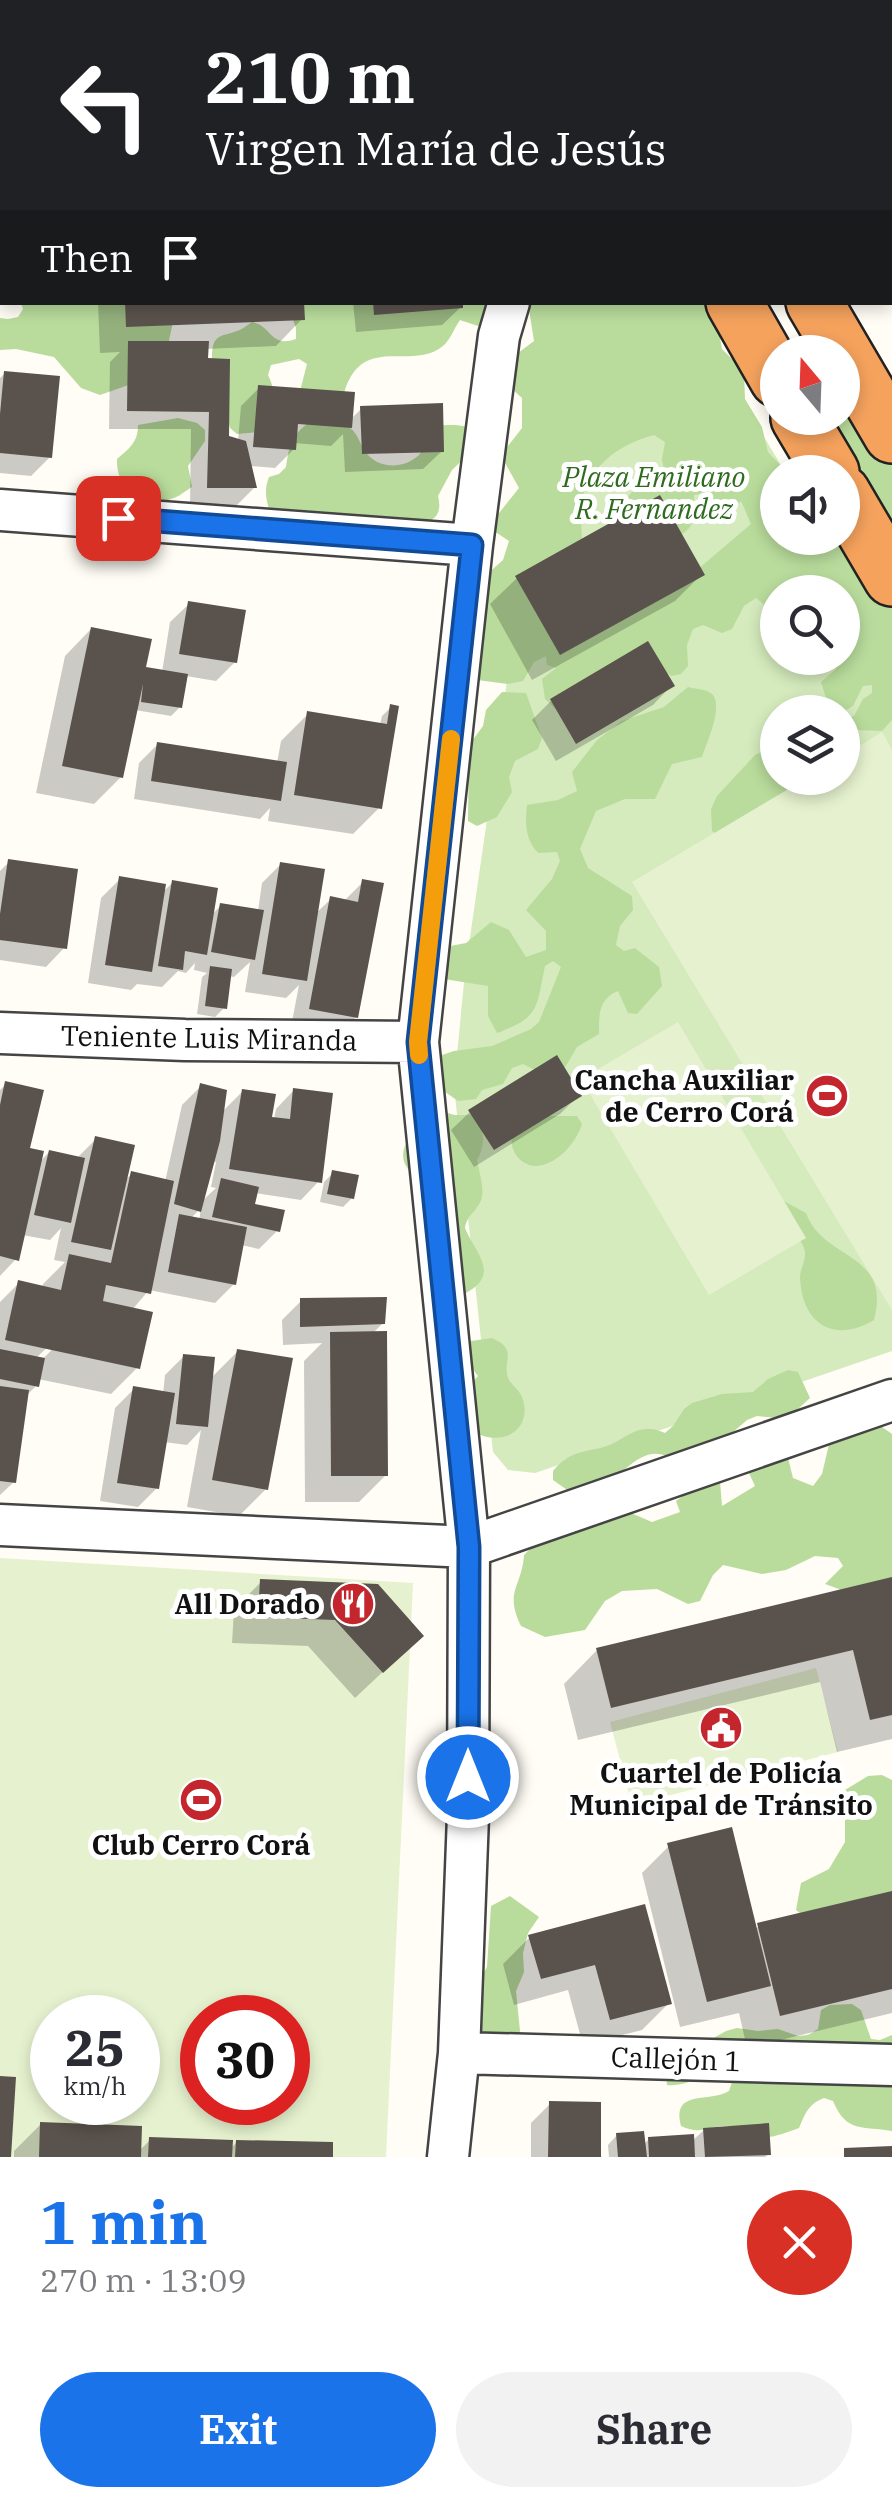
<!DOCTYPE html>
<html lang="en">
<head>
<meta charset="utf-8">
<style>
  :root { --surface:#fff; --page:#f2f2f3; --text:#2b2b33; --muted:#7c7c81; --accent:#1a73e8 }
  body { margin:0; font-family:"IBM Plex Serif",serif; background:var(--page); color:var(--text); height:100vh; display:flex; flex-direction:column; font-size:38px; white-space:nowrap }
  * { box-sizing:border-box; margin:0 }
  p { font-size:32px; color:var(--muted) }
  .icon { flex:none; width:55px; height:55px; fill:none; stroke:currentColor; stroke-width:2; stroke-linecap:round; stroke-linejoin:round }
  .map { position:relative; height:2157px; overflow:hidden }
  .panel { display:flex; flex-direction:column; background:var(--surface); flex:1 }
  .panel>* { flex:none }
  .hud { position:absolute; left:0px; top:0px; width:892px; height:305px; box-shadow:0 5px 15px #0003; background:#202124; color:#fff; overflow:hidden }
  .needle { width:65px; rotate:341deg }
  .fabs { position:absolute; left:760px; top:335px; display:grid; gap:20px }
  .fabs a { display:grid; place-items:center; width:100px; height:100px; border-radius:50%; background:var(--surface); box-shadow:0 5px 15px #0003; font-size:50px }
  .speed { position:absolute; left:30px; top:1995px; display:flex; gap:20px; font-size:50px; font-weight:700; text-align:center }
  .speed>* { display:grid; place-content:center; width:130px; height:130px; border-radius:50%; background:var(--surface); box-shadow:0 5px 15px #0003; line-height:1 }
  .speed small { font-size:25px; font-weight:400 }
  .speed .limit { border:15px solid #d22; background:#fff; color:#111 }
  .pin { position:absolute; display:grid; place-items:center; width:85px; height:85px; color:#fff; margin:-42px; border-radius:20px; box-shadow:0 5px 15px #0006 }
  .me { position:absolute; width:110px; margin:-55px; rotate:0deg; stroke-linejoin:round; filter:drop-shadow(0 0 8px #0008) }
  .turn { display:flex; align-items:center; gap:35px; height:210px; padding:0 40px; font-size:45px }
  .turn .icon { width:130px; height:130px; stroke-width:2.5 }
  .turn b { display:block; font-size:70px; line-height:85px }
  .then { display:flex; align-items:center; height:95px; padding:0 40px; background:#0003; gap:20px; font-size:38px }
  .round { display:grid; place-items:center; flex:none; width:105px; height:105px; border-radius:52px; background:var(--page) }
  .headline { display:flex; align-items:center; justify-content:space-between; height:170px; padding:0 40px }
  h1 { font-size:60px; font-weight:700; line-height:75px; color:var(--accent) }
  .primary-button { display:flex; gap:20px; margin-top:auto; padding:20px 40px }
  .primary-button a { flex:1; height:115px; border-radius:60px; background:var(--accent); color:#fff; font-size:40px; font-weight:700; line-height:115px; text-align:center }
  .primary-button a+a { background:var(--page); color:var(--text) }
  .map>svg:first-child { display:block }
</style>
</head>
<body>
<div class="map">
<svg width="892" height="2157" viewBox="0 0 892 2157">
  <rect width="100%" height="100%" fill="#fffdf5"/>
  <path fill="#d5ebbd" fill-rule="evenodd" d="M684,303L785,472H778V538H823L892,654V1351L535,1473L508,1470L493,1452L454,1086L465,972L552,369ZM778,592H842V658H778ZM778,712H842V778H778Z"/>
  <path fill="#b9dc9c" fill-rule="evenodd" d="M0,0H136V2H2V285L0,282Z
    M491,302L488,323L478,326L460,320C454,328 451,339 443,346C411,372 362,332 344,393L299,395L307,364L299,359L271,365L268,375C280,398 268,410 258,432L237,434L230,428L212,358C212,334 220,337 237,331C243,329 247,325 252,322C273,326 269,348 296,339V328L287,303Z
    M21,303H177L167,350L140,381L100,395L81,388L54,357L16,349L0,350V318L8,319L18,317L23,309Z
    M528,303H709L715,309L722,349L744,371L745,399L762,427L768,452L783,468L784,472H778V538H842L805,418H842L843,387L882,427L892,466V720L882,731L854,730L848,739L845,765L843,768V719L854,716L863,699L872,693V685L863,686L853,706L843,712L827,701L821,682L836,669L835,659L831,658H842V592H778L777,653L766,635L767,607L756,598L744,606L732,629L722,633L703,625L693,629L687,645L688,666L681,674L671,676L658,666L558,711L545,699L542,679L556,668L547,665L546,656L534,662L523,681L508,684L477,680L485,576L503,560L509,541L488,527L519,488L504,461V451L522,428V398L501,379L518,353L534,341ZM654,435L665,442L662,459L665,477L657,483L642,480L625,500L631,527L657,543C692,532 694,532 694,495L709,493V498L726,508L736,506L741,501L751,524L697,570L658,581V601L640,609C630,597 588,557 584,545C581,539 582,529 581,522C576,476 614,445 654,435Z
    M178,418L197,423L205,430V441L188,466L192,487C185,491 179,497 171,499C141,509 116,490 117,459C130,448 138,442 138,425Z
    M310,422C322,423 341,421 350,428C359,434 360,447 368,455C381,469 404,469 419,455C425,448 429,435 434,426C450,425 462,423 476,431L474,449L452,470L438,496C443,517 433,522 413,526C408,527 403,529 398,529C387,528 378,518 368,516C343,511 338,537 308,510L291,520L272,518C267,503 263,492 269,477L279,474L286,467C289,446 292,434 310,422Z
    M688,687C696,689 706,689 712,694C724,705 707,742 702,757L672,764L655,799H625L596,811L580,849L588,868L632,896L633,910L620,926L616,945L624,951L635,948L659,967L662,986L637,1014L628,1013L618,991C598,999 599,1015 599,1034L577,1047L566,1066L549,1077L523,1064L512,1068L503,1084L482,1090L476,1099L458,1101L438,1087L433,1058L454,1051L492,1046L531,1029L539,1022L561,967L553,961L545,966C536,1009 540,1017 497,1033L488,1016V986L450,980L440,977L445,947L466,943L491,922L509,930L526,957L546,950V931L526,910L552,879L560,861L557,852L538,853C525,839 525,823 527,805L558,800L577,791L572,772L597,740L622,721L664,707Z
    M502,692L526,693L542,738L538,749L515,761L509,777L512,792L497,817L477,826L468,821L469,745L483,726L486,710Z
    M777,745L778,778H836L728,842L712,831L711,809L717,796L755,755Z
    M433,1108L454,1115H473C485,1127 486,1146 477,1160C479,1171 484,1187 482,1196C480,1210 467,1213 465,1228C476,1255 503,1275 462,1295L412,1173C388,1152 419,1126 433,1108Z
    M532,1116H577L582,1124C576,1143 558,1164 537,1166C520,1167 506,1147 514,1132C518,1126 526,1121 532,1116Z
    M780,1199L806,1213C823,1261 892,1251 874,1320C834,1344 802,1324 800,1278C800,1267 808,1259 804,1248C800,1238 792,1230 788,1221C784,1214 782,1206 780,1199Z
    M492,1338C519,1350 502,1360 508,1378C511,1385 519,1389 522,1397C534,1429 503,1448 474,1432L471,1384L478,1376C469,1364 462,1356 471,1341Z
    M788,1370L798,1372L810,1398L787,1419L757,1416L747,1420L732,1433L671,1458C644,1444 630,1469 608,1481C597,1487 582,1489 570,1492L553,1480V1471C573,1447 588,1454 612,1444C624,1438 635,1428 649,1429C655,1429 660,1431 665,1433L673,1426L684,1409L692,1403L722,1394L753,1392L768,1379Z
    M875,1422L892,1434V1618L869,1600L825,1584L843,1566L838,1558L815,1556L786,1570L762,1574L723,1565L713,1575L700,1601L688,1604L657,1589L622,1591L605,1601L585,1630L545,1637L521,1626C504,1591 522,1587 524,1555L533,1546L619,1508L652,1522L680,1512L676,1501L712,1475L720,1481L722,1506L755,1486L749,1473L772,1452L788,1458L793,1478L813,1486L822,1474L830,1440Z
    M882,1775L892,1780V1912L805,1917L796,1910L801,1883L829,1869L845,1842V1790L868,1776Z
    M510,1896L539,1917L528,1933L523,1953L524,1972L516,1991L520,2031L517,2051L485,2065L478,2025L477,1985L487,1967L491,1906Z
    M852,2004L861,2010L871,2039L880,2040L892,2035V2131C863,2126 846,2133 833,2101L824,2098C808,2104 805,2114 799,2128C787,2132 772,2139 759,2137C748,2134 740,2126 728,2126C709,2125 702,2136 681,2126C671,2089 709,2103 729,2091L732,2082L742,2077L729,2060C710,2071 690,2087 667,2085L665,2065L726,2031L737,2028L758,2031L778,2029L798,2036L808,2035L818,2029L821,2010L830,2005Z"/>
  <path fill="#e6f2cf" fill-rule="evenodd" d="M882,732L892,750V1310L632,882L807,778H842L843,756Z
    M678,1022L806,1238L709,1295L581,1079Z
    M0,1558L413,1583L386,2157H0ZM52,2018H138V2102H52ZM202,2018H288V2102H202Z
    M816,1668L838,1752L632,1805L610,1722Z"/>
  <path fill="#0003" fill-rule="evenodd" d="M25,0H458L481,2H56Z
    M2,206V260H0V209Z
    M98,302H302V319L276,346L206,349V361L227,438L238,441L241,406L259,388L350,420L361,409L442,451L423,469L345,472L343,434L331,446L294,443V449L275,468L250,466L255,487L236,506H190L191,429H109L110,362L120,352L100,353Z
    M353,302H460L461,307L442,325L356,332Z
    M5,373L50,457L31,476L0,473V378Z
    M702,574L675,601L532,680L490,604L517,578Z
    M189,604L235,662L216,681L186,676L180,707L171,716L135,710L121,777L94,804L36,793L65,656L91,629L142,675L162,672L170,622Z
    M647,645L671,686L653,705L556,761L532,720L551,701Z
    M391,707L380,807L353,834L268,821L270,808L260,819L134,799L139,763L158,744L277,763L281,741L308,714L380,725L382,716Z
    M9,862L64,948L46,967L0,960V871Z
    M281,864L315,914L331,899L344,901L363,882L356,1017L337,1036L291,1027L299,985L286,998L245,992L250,962L234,977L229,976L224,1008L215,1017L197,1014L202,977L207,973L194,970L195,963L186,973L178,971L162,987L137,984L131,990L88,983L101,898L120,879L162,893L172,883L211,916L221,905L258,911L262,883Z
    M6,1084L27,1150L39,1163L49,1152L77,1158L96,1139L124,1182L131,1174L165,1182L182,1105L201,1086L221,1113L243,1091L269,1119H274L276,1109L294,1090L319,1181L301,1200L255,1193L251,1206L278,1230L259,1249L241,1245L234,1284L215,1303L149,1290L132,1310L138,1367L111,1394L38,1379L36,1386L25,1397L14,1482L0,1495V1302L19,1283L42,1288L43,1284L65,1262L54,1260L61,1228L50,1240L22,1235L16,1259L0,1276V1090ZM212,1161L216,1162L211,1187L216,1188L201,1202ZM201,1208L199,1221L190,1219ZM56,1339L59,1342L42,1360H34Z
    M579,1095L560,1114L474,1167L451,1130L470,1112Z
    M333,1173L352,1198L343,1207L320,1202L324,1182Z
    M301,1301L383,1323L372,1334L386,1475L359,1502H305L304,1361L322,1343L283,1345L282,1320Z
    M238,1351L266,1489L239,1516L187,1507L201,1430L187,1445L164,1442L157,1488L138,1507L100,1501L115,1408L134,1389L163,1394L165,1375L184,1356L210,1379Z
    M892,1579V1739L837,1752L820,1682L578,1740L564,1684L597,1650Z
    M261,1582L421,1636L355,1698L308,1646L232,1643L234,1609Z
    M669,1846L754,1930L759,1926L892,1893V2013L747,2048L739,2013L680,2027L642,1873Z
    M643,1907L669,2003L642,2030L583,2045L568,1990L514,2005L503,1964L530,1937Z
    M550,2104L598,2157H531V2123Z
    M41,2124L139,2151L150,2140L230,2149L237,2142L330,2157H14V2151Z
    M704,2130L769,2154L765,2157H609L608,2145L617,2135L643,2145L649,2139L691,2142Z"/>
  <path fill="#5a524d" d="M125,302H304L305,320L126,327Z
    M373,302H463V308L374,315Z
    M128,341H209L208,358L230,359L229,436L246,441L257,488H207L209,412L127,411Z
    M4,371L60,376L52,458L0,453V414Z
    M258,385L355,392L352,428L298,424L296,450L253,447Z
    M443,403L444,452L362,454L360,406Z
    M660,495L705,575L560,655L515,576Z
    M188,601L246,610L237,663L179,654Z
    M91,627L152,639L146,667L188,674L182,708L141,702L143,684L123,778L62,766Z
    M648,641L675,686L576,744L550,699Z
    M390,704L399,706L382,809L294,795L307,711L387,724Z
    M157,742L287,762L281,801L151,781Z
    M8,859L78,869L67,949L0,940V914Z
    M280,862L325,869L307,981L262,974Z
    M119,876L166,884L152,972L105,965Z
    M362,879L384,883L358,1018L309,1009L330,896L358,902Z
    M172,880L218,888L207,955L185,951L183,970L158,966Z
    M220,903L264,910L255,960L211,952Z
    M210,966L232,969L227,1009L205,1006Z
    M557,1055L582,1096L494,1150L468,1110Z
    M5,1081L44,1090L30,1148L44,1151L19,1261L0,1256V1105Z
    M200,1083L227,1090L220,1141L201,1212L174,1204Z
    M293,1088L333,1093L322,1183L229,1169L242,1089L276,1094L272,1117L290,1119Z
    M95,1136L135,1145L111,1250L71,1242Z
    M49,1150L85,1158L71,1223L34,1215Z
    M332,1170L359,1175L354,1199L327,1194Z
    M131,1171L174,1181L151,1294L106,1285L103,1301L153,1312L140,1369L5,1340L18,1280L61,1290L69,1254L111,1263Z
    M221,1178L259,1187L255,1204L285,1210L280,1232L212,1217Z
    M179,1214L247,1227L236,1285L168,1272Z
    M387,1297L385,1324L300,1327V1298Z
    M387,1331L388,1476H331L330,1332Z
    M0,1349L45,1358L39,1387L0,1379Z
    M237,1349L293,1358L268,1490L212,1480Z
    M183,1354L215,1357L208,1427L176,1424Z
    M0,1386L29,1390L16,1483L0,1481Z
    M133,1386L175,1393L159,1489L117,1483Z
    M892,1577V1715L870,1720L853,1650L611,1708L596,1648Z
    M260,1579L378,1584L424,1636L383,1673L335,1620L258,1617Z
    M732,1827L771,1986L707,2002L667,1843Z
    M892,1891V1989L780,2016L757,1923Z
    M645,1904L672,2004L610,2020L595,1965L541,1979L528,1935Z
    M0,2076L16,2077L11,2157H0Z
    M549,2101L601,2102V2157H548Z
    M40,2122L142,2126L141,2157H39Z
    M769,2123L771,2155L705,2157L703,2128Z
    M644,2131L647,2157H618L616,2133Z
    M694,2134L695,2157H649L648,2137Z
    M149,2137L233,2140L232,2157H148Z
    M236,2140L333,2142V2157H235Z
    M892,2146V2157H844V2148Z"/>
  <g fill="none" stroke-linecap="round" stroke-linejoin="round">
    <g stroke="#444" stroke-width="45">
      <path id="minor" d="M0,510L472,545
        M0,1033L185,1040L418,1042
        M0,1525L469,1547L892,1400
        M459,2053L892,2065
        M448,2157L459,2053L468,1816L469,1547L418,1042L472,545L499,336L509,302"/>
    </g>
    <g stroke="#222" stroke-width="60">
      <path id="highway" d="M563,0L564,2
        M636,0L638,2
        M734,302L778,379
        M814,302L892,435
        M799,418L831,472
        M842,493L892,578"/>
    </g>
    <use href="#minor" stroke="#fff" stroke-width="40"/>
    <use href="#highway" stroke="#f5a25d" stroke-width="55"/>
  </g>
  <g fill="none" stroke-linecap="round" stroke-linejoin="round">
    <g stroke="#114b97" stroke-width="25">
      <path id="route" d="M118,518L472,545L418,1042L469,1547L468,1777"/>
    </g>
    <use href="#route" stroke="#1a73e8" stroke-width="18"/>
    <path stroke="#f59e0b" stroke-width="18" d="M419,1055L418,1042L451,739"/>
  </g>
  <defs>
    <g id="stadium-disc" transform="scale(2.25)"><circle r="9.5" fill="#c4262e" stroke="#fff"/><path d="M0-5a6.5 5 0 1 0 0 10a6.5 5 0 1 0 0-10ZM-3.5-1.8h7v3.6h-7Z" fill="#fff"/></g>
    <g id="restaurant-disc" transform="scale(2.25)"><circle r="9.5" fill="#c4262e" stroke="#fff"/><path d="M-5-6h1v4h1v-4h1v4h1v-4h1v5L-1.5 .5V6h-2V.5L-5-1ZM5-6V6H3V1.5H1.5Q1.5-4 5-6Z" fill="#fff"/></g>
    <g id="civic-disc" transform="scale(2.25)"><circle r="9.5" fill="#c4262e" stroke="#fff"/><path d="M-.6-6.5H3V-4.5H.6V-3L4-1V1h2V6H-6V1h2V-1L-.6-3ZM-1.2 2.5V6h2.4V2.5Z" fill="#fff"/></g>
  </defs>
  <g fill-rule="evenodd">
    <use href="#stadium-disc" x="827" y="1096"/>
    <use href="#restaurant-disc" x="353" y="1604"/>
    <use href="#civic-disc" x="721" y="1728"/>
    <use href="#stadium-disc" x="201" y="1800"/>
  </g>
  <g text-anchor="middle" stroke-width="10" stroke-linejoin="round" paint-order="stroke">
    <g font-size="28" font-style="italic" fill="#2f6b1f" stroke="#fff">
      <text x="654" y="487">Plaza Emiliano<tspan x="654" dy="32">R. Fernandez</tspan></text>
    </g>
    <g font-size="28" fill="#111" stroke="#fff">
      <text transform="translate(209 1038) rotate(1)" y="10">Teniente Luis Miranda</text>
      <text transform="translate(676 2059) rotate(2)" y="10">Callejón 1</text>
    </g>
    <g font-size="28" font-weight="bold" fill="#111" stroke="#fff" text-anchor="end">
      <text x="794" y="1090">Cancha Auxiliar<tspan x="794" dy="32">de Cerro Corá</tspan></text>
      <text x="320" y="1614">All Dorado</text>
      <text x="721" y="1783" text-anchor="middle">Cuartel de Policía<tspan x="721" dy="32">Municipal de Tránsito</tspan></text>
      <text x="201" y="1855" text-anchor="middle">Club Cerro Corá</text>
    </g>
  </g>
</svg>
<div class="fabs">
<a><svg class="needle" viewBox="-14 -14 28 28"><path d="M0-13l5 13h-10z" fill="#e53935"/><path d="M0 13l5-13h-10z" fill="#7c7c81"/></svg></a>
<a><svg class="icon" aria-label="sound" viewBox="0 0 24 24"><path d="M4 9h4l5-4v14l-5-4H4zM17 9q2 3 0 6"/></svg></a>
<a><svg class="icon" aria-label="search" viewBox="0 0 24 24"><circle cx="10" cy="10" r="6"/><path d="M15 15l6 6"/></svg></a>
<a><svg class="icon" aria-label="layers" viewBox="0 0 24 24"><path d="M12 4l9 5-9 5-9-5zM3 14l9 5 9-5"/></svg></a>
</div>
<div class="speed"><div>25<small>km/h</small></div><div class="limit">30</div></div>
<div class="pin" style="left:118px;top:518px;background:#d93025"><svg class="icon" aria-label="arrive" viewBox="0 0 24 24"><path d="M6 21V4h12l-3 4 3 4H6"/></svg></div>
<svg class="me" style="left:468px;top:1777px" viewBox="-20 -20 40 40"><circle r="17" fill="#1a73e8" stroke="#fff" stroke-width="3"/><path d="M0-11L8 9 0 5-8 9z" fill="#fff"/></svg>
<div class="hud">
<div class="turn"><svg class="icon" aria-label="left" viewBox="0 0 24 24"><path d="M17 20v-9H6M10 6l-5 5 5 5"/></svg><div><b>210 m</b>Virgen María de Jesús</div></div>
<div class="then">Then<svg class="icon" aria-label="arrive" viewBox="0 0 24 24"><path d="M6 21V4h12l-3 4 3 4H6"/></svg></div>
</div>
</div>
<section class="panel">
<div class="headline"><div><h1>1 min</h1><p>270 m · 13:09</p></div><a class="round" style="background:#d93025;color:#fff"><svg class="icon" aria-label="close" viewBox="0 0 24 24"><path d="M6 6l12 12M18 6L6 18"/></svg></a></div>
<div class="primary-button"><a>Exit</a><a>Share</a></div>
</section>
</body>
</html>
